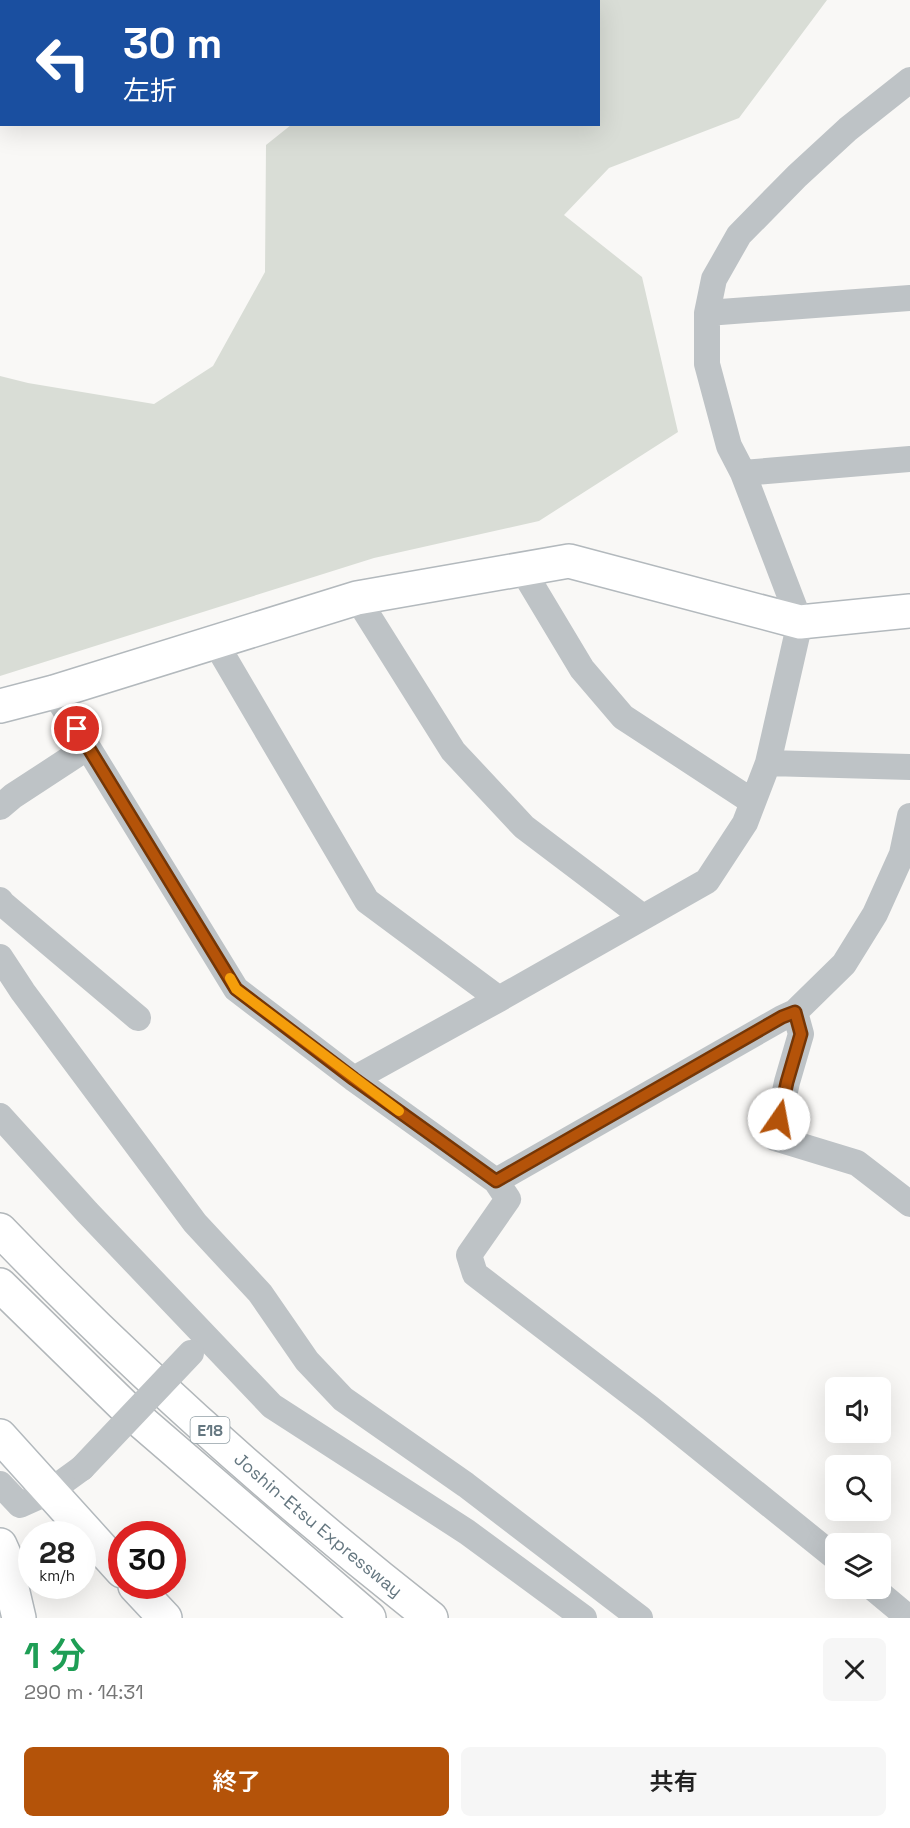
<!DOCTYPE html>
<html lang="ja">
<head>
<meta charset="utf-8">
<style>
  :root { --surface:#fff; --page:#f6f6f6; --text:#222; --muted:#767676; --accent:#b45309 }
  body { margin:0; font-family:"Space Grotesk","Noto Sans JP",sans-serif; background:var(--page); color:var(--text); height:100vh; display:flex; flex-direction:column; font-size:22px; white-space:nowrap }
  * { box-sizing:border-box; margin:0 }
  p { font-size:20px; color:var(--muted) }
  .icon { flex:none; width:33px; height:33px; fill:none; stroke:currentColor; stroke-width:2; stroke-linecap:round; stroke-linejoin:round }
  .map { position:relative; height:1618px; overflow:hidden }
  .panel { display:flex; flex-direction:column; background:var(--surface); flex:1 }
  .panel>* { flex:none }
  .hud { position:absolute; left:0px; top:0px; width:600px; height:126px; box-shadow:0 6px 24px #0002; background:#1a4fa0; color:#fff; overflow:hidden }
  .controls { position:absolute; left:825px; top:1377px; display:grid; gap:12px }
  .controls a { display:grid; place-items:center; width:66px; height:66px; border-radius:9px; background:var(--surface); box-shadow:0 6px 24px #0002; font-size:30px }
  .speed { position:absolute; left:18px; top:1521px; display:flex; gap:12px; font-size:30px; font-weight:700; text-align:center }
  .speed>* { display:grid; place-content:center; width:78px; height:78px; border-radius:50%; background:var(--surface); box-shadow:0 6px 24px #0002; line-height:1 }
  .speed small { font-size:15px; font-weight:400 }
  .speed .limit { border:9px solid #d22; background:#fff; color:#111 }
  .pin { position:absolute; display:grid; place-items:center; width:51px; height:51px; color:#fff; margin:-26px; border:3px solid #fff; border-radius:50%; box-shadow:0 2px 6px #0007 }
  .me { position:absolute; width:66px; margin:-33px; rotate:12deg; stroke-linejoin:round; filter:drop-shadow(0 0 4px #0008) }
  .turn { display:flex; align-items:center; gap:21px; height:126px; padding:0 24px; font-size:27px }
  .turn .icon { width:78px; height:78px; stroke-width:2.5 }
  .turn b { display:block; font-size:42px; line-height:51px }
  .round { display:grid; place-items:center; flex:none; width:63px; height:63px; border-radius:9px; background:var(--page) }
  .head { display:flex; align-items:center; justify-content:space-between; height:102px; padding:0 24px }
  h1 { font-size:36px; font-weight:600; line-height:45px; color:#1e9e55 }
  .primary-button { display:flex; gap:12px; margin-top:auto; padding:12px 24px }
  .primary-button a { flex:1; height:69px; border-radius:9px; background:var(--accent); color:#fff; font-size:24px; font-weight:600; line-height:69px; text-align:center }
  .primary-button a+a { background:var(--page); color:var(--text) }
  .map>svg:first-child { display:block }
</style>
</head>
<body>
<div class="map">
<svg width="910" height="1618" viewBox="0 0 910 1618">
  <rect width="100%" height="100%" fill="#f9f8f6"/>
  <path fill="#d9ddd6" d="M437,0H827L739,118L609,168L564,215L642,277L678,432L539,521L374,558L0,676V376L28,383L154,404L213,366L265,272L266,145L291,125L598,124V2L435,1Z"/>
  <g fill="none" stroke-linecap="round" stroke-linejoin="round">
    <g stroke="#b3b9bd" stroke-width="36">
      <path id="secondary" d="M0,706L54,692L357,598L569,561L800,622L910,611
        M0,1436L122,1571
        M0,1545L4,1554L19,1618
        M135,1586L165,1618"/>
    </g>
    <g stroke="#b2b7ba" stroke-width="36">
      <g id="highway">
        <path id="s1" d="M0,1230C133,1368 281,1500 431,1618"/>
        <path d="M0,1285L129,1411L369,1618"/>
      </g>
    </g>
    <path stroke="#bec3c6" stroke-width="26" d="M0,23H2
      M707,313L910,298
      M743,473L910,459
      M522,569L582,669L623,717L753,802
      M357,598L453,751L524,827L643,917
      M215,642L367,901L499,999
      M54,692L236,989L354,1079L496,1181L782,1018L795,1012L844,964L875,914L902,854L910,816
      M768,763L910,767
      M0,807L13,796L88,747
      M0,900L3,904L138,1018
      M0,957L23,992L195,1223L260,1293L307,1361L343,1399L466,1485L640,1618
      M795,1012L801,1034L787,1082L775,1138L857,1163L910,1204
      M354,1079L499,999L707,881L745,823L768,763L800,622L743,473L729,446L707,364V313L714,279L739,235L797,176L848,129L910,80
      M0,1116L87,1212L272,1406L467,1532L584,1618
      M496,1181L508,1199L469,1255L475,1274L650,1408L836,1558
      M0,1484L20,1505L49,1492L82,1468
      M873,1588L909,1618"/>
    <use href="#secondary" stroke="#fff" stroke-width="33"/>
    <use href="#highway" stroke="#fff" stroke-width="33"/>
    <path stroke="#bec3c6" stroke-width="26" d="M82,1468L191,1353"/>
  </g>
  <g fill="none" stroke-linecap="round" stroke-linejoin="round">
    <g stroke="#753606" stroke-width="15">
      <path id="route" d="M77,729L236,989L354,1079L496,1181L782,1017L795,1012L801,1034L787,1082L779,1119"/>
    </g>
    <use href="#route" stroke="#b45309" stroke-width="10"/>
    <path stroke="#f59e0b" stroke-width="10" d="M230,978L236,989L399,1111"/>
  </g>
  <g text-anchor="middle" stroke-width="6" stroke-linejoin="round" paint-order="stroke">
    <rect fill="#fff" stroke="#93a0a6" stroke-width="1.5" x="190.5" y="1417" width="39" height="26" rx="4.5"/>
    <g font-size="16" font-weight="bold" fill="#657780">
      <text x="210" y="1436">E18</text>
    </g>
    <g font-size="18" fill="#657780" stroke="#fff">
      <text dy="6" stroke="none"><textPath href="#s1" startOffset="434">Joshin-Etsu Expressway</textPath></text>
    </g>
  </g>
</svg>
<div class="controls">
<a><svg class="icon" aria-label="sound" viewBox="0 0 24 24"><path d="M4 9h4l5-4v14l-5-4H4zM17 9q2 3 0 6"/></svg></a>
<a><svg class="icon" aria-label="search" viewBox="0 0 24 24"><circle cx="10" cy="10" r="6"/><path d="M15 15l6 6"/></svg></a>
<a><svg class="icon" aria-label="layers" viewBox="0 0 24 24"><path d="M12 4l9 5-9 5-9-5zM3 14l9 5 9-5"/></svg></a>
</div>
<div class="speed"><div>28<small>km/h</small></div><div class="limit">30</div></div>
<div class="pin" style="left:77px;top:729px;background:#d93025"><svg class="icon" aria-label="arrive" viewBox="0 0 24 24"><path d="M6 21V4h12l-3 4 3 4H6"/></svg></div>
<svg class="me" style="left:779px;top:1119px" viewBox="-20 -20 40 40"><circle r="19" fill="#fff"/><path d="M0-13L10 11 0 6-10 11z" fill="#b45309"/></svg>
<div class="hud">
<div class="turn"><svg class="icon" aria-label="left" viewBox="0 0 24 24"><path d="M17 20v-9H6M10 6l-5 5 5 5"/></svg><div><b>30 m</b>左折</div></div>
</div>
</div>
<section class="panel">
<div class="head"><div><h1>1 分</h1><p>290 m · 14:31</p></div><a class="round"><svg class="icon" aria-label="close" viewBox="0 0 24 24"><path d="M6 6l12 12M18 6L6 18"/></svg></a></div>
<div class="primary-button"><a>終了</a><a>共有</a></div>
</section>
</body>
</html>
